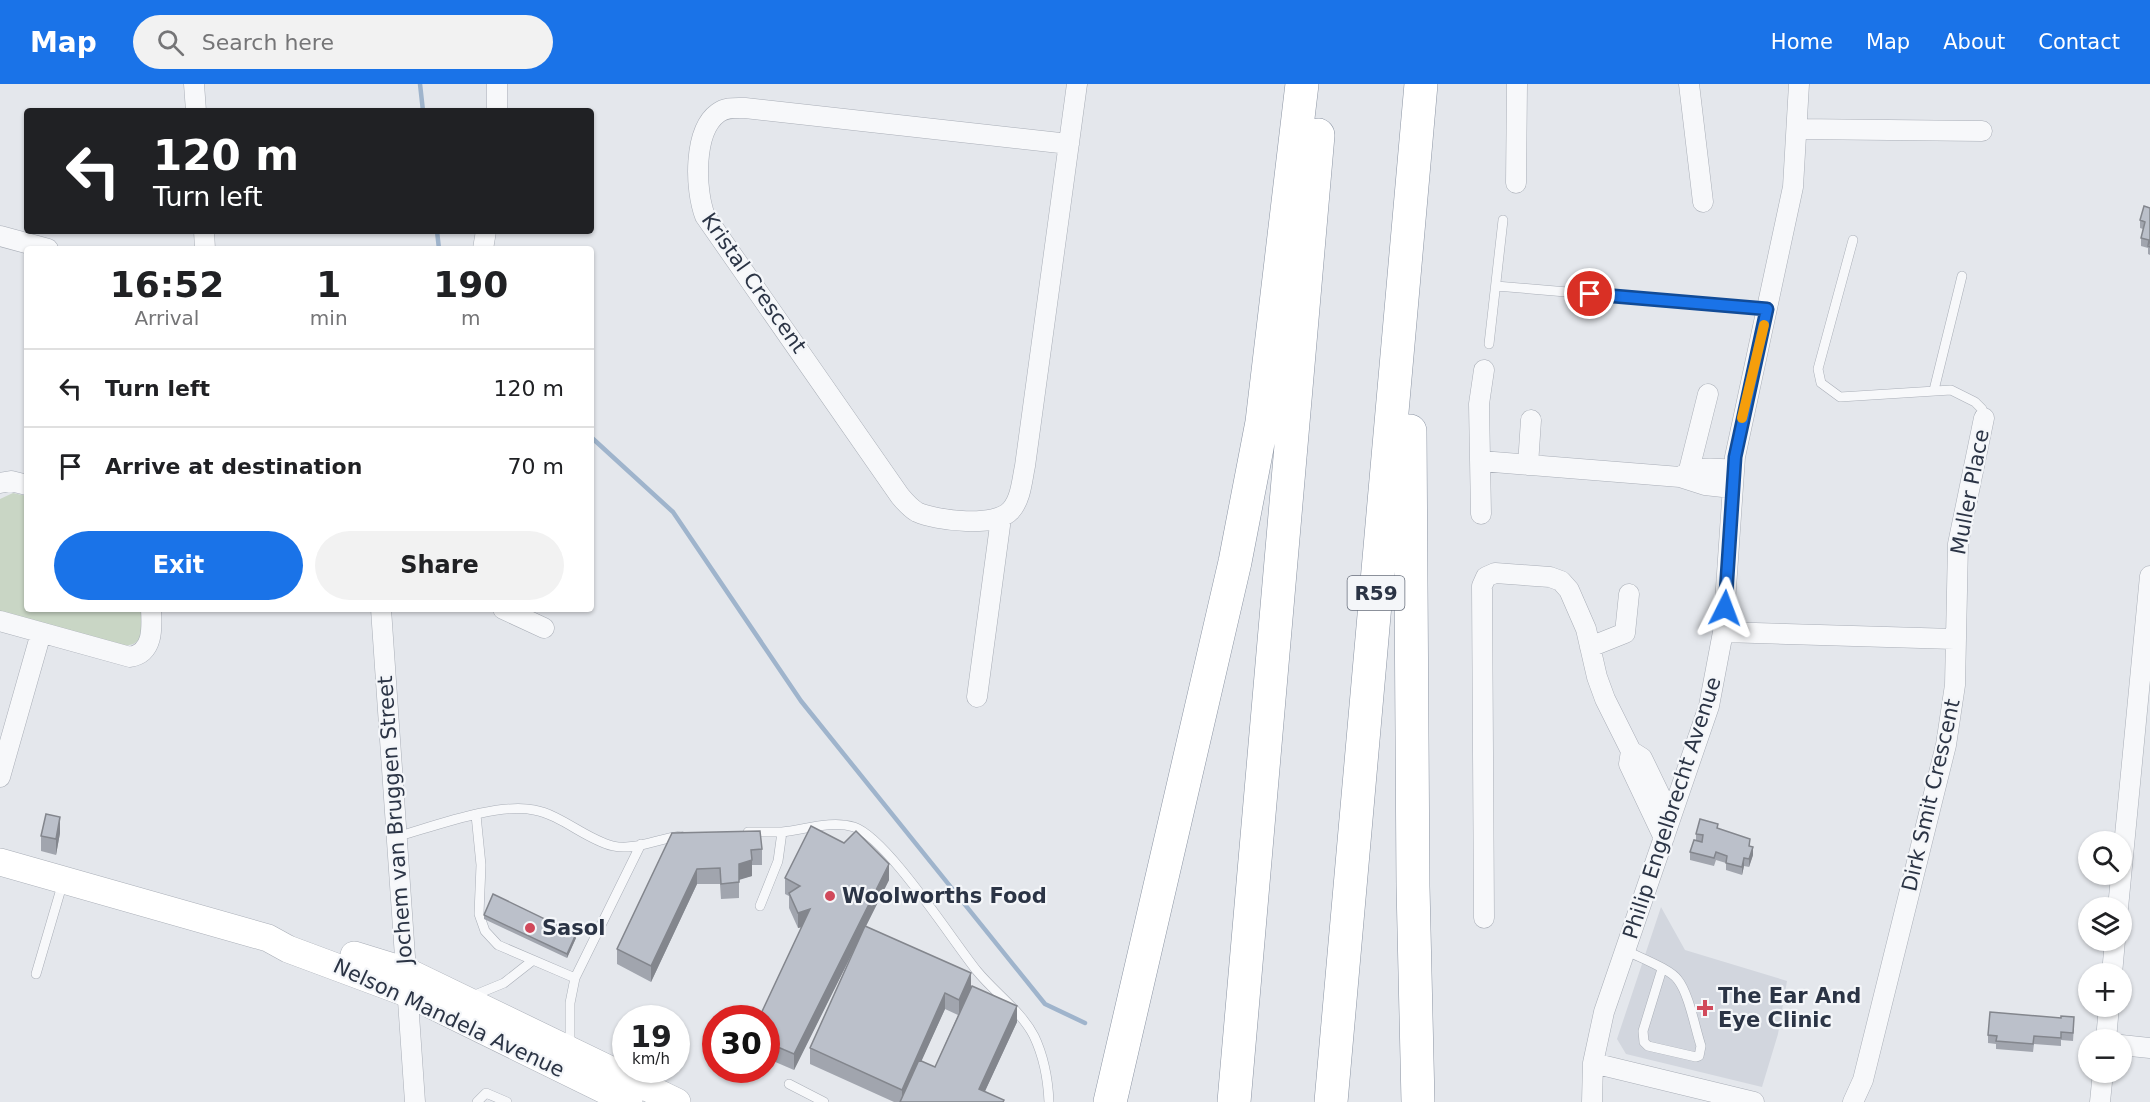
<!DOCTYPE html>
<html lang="en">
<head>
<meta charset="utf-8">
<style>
  :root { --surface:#fff; --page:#f2f2f2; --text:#202124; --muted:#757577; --line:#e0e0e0; --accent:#1a73e8 }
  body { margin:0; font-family:"DejaVu Sans",sans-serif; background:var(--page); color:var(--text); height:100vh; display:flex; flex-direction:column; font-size:22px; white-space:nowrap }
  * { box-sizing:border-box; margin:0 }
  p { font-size:20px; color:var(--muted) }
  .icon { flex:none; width:33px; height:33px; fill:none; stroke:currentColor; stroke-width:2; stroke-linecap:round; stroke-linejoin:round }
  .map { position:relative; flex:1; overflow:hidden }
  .sheet { position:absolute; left:24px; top:162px; width:570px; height:366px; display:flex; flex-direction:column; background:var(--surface); border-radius:6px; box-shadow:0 2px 4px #0004 }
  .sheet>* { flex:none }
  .banner { position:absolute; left:24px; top:24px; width:570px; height:126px; border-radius:6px; box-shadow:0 2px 4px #0004; background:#202124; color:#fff; overflow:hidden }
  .tools { position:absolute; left:2078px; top:747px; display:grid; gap:12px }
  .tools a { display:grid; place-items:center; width:54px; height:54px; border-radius:50%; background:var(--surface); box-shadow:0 2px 4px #0004; font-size:30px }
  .speed { position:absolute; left:612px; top:921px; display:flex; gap:12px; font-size:30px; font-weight:700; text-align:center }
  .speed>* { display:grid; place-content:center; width:78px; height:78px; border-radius:50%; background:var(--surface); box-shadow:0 2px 4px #0004; line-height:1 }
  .speed small { font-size:15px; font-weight:400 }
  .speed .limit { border:9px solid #d22; background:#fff; color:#111 }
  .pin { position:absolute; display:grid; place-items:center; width:51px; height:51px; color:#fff; margin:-26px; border:3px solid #fff; border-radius:50%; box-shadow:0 2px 6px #0007 }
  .me { position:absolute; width:66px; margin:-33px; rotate:3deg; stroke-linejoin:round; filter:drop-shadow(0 0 4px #0008) }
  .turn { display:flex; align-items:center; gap:21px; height:126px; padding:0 30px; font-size:27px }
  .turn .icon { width:78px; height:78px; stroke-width:2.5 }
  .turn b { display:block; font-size:42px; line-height:51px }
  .eta { display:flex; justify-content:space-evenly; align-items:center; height:102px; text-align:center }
  .eta b { font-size:36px; font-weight:600; line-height:42px }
  .primary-button { display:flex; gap:12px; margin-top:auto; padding:12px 30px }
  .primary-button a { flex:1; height:69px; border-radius:36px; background:var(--accent); color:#fff; font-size:24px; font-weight:600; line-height:69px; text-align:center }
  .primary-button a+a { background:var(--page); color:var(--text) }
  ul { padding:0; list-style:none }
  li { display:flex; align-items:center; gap:18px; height:78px; padding:0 30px; border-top:2px solid var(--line) }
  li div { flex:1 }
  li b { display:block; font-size:22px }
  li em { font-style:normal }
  header { display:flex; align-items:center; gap:36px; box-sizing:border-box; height:84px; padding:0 30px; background:var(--accent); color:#fff }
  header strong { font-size:28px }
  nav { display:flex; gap:33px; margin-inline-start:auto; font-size:21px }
  .search { width:420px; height:54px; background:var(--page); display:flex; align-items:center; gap:15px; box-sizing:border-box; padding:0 21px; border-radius:33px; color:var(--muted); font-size:22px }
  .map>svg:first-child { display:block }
</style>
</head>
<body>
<header>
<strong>Map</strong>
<div class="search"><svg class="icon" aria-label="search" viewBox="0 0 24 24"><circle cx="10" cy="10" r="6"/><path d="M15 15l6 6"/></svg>Search here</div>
<nav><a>Home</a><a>Map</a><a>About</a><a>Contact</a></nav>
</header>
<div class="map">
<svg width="2150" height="1018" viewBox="0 0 2150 1018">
  <rect width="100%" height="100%" fill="#e4e7ec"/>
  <path fill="#d2d6de" d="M1661,823L1685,866L1787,897L1778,950L1762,1003L1626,970L1617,955Z"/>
  <path fill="#c9d6c5" d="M13,409L27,412V525H141C143,545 146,562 121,562L0,528V415Z"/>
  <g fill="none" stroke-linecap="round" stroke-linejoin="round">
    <path stroke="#9fb4cc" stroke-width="4.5" d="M420,0L423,27
      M437,147L439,165
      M591,353L673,428L801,617L1045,920L1085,939"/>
    <g stroke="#a9aeb7" stroke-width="10">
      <path id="lane" d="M1853,156L1818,285L1821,299L1840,313L1951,306L1975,318L1982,325L1984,334
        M1496,202L1767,225
        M1489,260L1503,136
        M1934,306L1962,192
        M476,731L481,781L479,830L485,847L498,861L575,894
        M748,748H782L778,777L760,822
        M782,748C804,746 831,736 854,743C887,754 952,856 977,887C995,909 1021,927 1034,952C1044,973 1048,995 1049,1018
        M396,753C432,743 498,718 534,726C562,731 585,755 613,762C635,767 659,754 681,752
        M1625,866C1638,873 1671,885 1678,896C1689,910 1695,944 1701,962L1699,972L1696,973L1648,962L1644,958L1643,947L1662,885
        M36,890L63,798
        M470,913L504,899L532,877
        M570,963V919L575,894L641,760
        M789,1000L824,1018
        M477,1018L486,1009L507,1018"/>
    </g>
    <g stroke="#a9aeb7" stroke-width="21">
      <path id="street" d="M194,0L196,27
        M497,0V27
        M1689,0L1703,118
        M1797,45L1982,47
        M1069,60L745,24C735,24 726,23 718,29C693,47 695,106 705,132L900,412C905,418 910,424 917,428C937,437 996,444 1011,426C1021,415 1022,396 1025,382L1077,0
        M1516,99L1517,0
        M204,147L205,165
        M0,152L48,165
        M483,165L486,147
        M1481,377L1680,393L1705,401L1732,404
        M1528,381L1531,336
        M1689,386L1708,310
        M1680,393C1696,382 1714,384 1733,386
        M0,399L11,397L27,401
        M1481,430L1479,320L1484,286
        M381,525L415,1018
        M503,525L544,544
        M0,537L130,573C154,569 152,543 151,525
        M1723,548L1954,555
        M1590,563L1625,549L1629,510
        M977,613L1001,434
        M1631,667L1629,680L1664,754
        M0,693L41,549
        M2118,824L2150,492
        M1484,834L1482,502L1486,493L1495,489L1550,493L1561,497L1569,506L1586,545L1597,593L1605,615L1631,667L1642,674L1670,732
        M2112,890L2115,856
        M2106,956L2109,922
        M2121,961L2150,964
        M1593,979L1754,1018
        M1592,1018L1593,979L1604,928L1709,622L1723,548L1735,373L1793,103L1799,0
        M1853,1018L1863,996L1946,661L1955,601L1958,460L1984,334
        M2100,1018L2103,988"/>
    </g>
    <g stroke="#a9aeb7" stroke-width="28">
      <path id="secondary" d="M0,778L268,854L288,865L409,910L629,1018
        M354,871L406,887L677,1018"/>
    </g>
    <g stroke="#8b94a3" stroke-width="34">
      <path id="highway" d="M1410,347L1413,802L1418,1018
        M1110,1018L1235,478L1262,338L1302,0
        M1234,1018L1318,51
        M1331,1018L1421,0"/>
    </g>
    <use href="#lane" stroke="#f7f8fa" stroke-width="9"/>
    <use href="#street" stroke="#f7f8fa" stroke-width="20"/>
    <use href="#secondary" stroke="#fff" stroke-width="27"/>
    <use href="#highway" stroke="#fff" stroke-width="33"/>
  </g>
  <path fill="#a1a5ae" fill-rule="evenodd" d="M2150,124V171L2148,170V164L2141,162V154L2143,145L2140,144V136Z
    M1718,744L1750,762L1753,771L1749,783L1744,782L1742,791L1726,786V779L1716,776L1714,782L1690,776V768L1696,757V750Z
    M60,749L56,771L41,767V752Z
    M672,749L762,765V781H752V792L739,795V814L721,815L720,800H697L651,898L617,880V865Z
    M785,794L889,796L866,842L971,903L1017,938L985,1007L1004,1018H894L810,980V964L860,853L794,986L766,974V934L802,843L798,844L789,824V812L785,810ZM945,925L958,931L935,983L921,977Z
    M484,831L576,854L567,874L484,835Z
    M2074,941L2073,957L2061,956V962L2034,960L2033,968L1996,965V960L1988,959V951Z"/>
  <path fill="#83868d" d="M60,733V749L56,771V755Z
    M1753,763V771L1749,783V775Z
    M1744,774V782L1742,791V783Z
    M752,776V792L739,796V780Z
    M889,780V796L794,986V970Z
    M697,785V800L651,898V882Z
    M810,825V841L798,844V829Z
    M576,850V854L567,874V870Z
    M971,889V905L959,931V916Z
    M945,909V925L903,1018H902V1006Z
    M1017,922V938L980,1018L979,1005Z"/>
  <path fill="#bbc0ca" stroke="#83868d" stroke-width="1.5" d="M2144,122L2150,124V163L2148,162L2149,156L2141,154L2145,138L2140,136Z
    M46,730L60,733L56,755L41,752Z
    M1700,735L1718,740L1717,744L1750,755L1749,762L1753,763L1749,775L1744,774L1742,783L1726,779L1727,772L1716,768L1714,774L1690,768L1694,756L1702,758L1703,751L1696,750Z
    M811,742L844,759L856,747L889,780L794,970L766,958V943L768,940H766V934H759L810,825L798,829L789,809L800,802L785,794Z
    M760,747L762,765L751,766L752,776L739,780V798L721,800L720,784L697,785L651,882L617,865L672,749Z
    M493,810L576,850L567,870L484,831Z
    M865,842L971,889L959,916L945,909L902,1006L810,964Z
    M972,902L1017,922L979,1005L1004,1016L1003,1018H900L919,976L935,983Z
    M1990,928L2061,934V932L2074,933L2073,949L2061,948V954L2034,952L2033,960L1996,957L1997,952L1988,951Z"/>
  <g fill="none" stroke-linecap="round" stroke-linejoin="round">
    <g stroke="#114b97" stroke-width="15">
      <path id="route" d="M1590,210L1767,225L1735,373L1725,524"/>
    </g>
    <use href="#route" stroke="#1a73e8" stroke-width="10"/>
    <path stroke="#f59e0b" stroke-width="10" d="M1742,334L1764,241"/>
  </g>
  <g fill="#d1495b" stroke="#f4f6f9" stroke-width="2">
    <circle cx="830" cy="812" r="6"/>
    <circle cx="530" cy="844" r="6"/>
    <path d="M1702 915h6v6h6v6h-6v6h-6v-6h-6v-6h6z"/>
  </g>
  <g text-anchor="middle" stroke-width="4.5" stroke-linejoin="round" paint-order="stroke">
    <rect fill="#f4f6f9" stroke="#676e7b" stroke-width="1.5" x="1347.5" y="492" width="57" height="34" rx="4.5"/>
    <g font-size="20" font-weight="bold" fill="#2b3445">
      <text x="1376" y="516">R59</text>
    </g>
    <g font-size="21" fill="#2b3445" stroke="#f4f6f9">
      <text transform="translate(754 199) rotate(55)" y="7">Kristal Crescent</text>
      <text transform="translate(1970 408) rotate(-79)" y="7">Muller Place</text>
      <text transform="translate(1931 711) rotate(-77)" y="7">Dirk Smit Crescent</text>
      <text transform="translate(1672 724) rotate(-72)" y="7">Philip Engelbrecht Avenue</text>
      <text transform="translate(395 736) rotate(-94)" y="7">Jochem van Bruggen Street</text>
      <text transform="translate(449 934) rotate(25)" y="7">Nelson Mandela Avenue</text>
    </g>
    <g font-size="21" font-weight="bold" fill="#2b3445" stroke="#f4f6f9" text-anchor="start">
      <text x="842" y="819">Woolworths Food</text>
      <text x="542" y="851">Sasol</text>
      <text x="1718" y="919">The Ear And<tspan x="1718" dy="24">Eye Clinic</tspan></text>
    </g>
  </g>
</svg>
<div class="tools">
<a><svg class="icon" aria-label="search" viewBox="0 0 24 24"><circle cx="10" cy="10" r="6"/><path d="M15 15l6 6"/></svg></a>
<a><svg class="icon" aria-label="layers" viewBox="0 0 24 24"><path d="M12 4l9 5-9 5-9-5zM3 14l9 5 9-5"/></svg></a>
<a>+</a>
<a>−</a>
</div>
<div class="speed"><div>19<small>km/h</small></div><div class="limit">30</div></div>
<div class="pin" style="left:1590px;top:210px;background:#d93025"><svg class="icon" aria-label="arrive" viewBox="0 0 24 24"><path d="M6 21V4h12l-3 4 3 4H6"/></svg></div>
<svg class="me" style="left:1725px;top:524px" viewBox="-20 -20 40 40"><path d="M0-17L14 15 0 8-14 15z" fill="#1a73e8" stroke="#fff" stroke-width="4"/></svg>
<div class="banner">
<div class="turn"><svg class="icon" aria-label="left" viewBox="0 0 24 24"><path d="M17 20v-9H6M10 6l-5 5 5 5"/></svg><div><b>120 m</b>Turn left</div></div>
</div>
<section class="sheet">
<div class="eta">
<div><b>16:52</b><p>Arrival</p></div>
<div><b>1</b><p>min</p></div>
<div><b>190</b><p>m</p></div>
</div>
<ul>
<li><svg class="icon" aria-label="left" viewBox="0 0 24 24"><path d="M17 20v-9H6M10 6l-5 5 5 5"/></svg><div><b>Turn left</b></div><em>120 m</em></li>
<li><svg class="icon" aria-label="arrive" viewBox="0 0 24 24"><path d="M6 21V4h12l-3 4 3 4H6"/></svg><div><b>Arrive at destination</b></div><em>70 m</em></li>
</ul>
<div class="primary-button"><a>Exit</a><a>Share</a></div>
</section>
</div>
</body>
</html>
